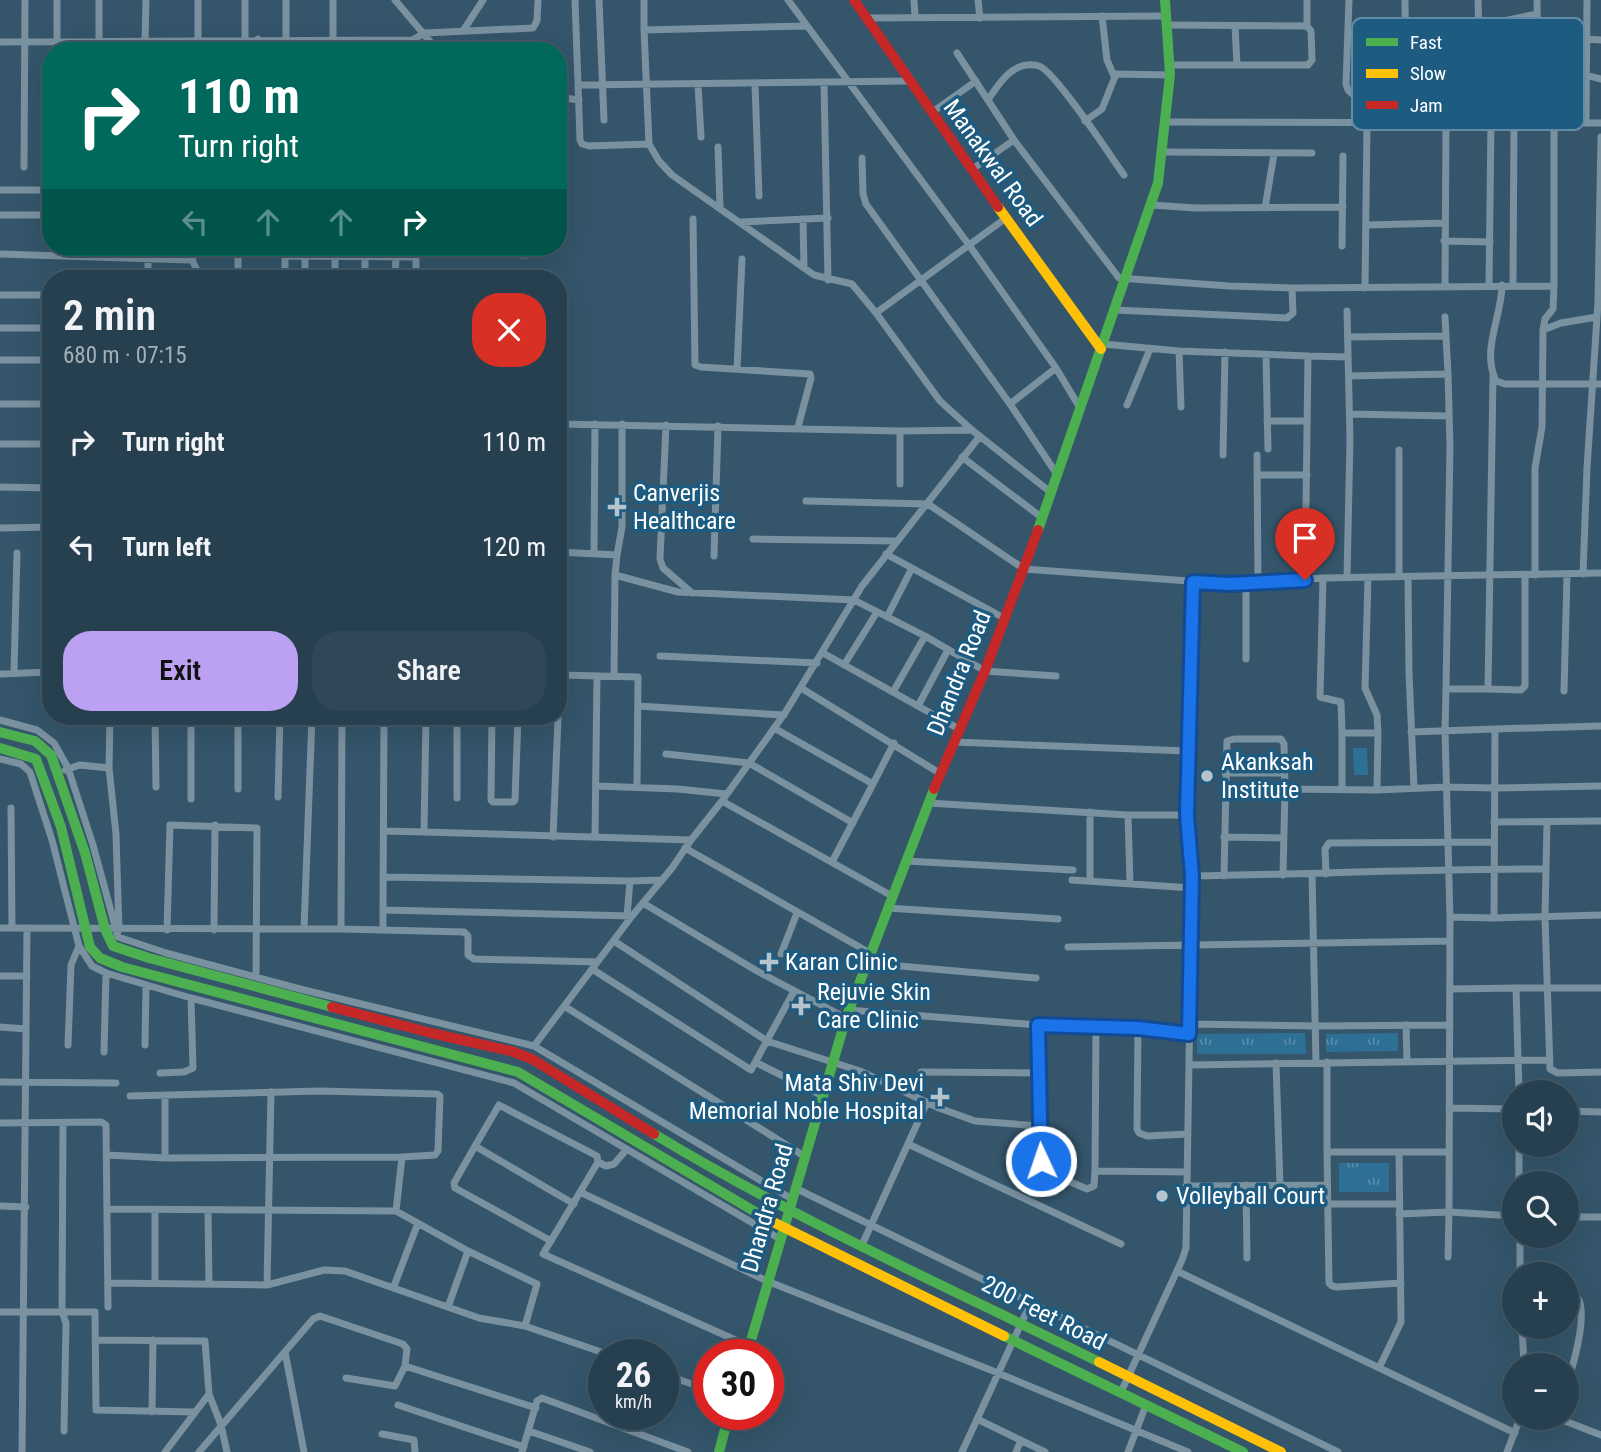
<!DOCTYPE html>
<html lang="en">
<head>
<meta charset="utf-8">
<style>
  :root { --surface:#274050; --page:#2f4757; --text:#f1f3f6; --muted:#a4afb7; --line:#435967; --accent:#bca0f2 }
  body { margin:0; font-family:"Roboto Condensed",sans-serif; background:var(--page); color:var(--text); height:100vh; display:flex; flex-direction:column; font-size:26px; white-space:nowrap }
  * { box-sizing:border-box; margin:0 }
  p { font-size:23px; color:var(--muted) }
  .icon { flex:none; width:38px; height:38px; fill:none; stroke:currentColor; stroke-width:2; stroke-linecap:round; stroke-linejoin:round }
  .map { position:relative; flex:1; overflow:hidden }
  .details { position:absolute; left:42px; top:270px; width:525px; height:455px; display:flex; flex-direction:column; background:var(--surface); border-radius:28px; box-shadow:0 7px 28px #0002,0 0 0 2px var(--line) }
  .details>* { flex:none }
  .hud { position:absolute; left:42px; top:42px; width:525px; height:214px; border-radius:28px; box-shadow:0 7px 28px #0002,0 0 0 2px var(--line); background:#00695c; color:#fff; overflow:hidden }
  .fabs { position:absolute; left:1502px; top:1080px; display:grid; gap:14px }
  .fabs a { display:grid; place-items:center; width:77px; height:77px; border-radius:50%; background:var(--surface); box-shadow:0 7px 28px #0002,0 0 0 2px var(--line); font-size:35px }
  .speed { position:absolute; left:588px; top:1339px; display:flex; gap:14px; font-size:35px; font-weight:700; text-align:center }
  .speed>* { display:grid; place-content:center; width:91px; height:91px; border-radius:50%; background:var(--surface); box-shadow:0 7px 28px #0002,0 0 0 2px var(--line); line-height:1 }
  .speed small { font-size:18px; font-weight:400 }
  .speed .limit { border:10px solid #d22; background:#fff; color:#111 }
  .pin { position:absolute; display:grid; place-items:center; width:60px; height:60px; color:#fff; margin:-72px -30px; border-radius:50% 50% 50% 0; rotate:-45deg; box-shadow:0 0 7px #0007 }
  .pin .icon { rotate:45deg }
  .me { position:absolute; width:77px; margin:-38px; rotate:357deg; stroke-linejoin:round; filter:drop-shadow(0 0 5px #0008) }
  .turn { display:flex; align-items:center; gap:24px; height:147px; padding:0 21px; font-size:32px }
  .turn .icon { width:91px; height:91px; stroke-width:2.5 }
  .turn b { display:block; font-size:49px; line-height:60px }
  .lanes { display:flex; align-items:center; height:66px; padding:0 21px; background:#0003; justify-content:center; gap:35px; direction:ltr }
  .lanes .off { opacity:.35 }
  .round { display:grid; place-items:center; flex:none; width:74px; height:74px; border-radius:28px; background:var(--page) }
  .summary { display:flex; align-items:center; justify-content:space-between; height:119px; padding:0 21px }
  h1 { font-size:42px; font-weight:600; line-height:52px }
  .primary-button { display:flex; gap:14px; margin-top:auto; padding:14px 21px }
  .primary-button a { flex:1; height:80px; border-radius:28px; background:var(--accent); color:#111; font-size:28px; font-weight:600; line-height:80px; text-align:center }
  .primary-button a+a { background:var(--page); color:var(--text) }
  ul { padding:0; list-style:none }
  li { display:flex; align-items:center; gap:21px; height:105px; padding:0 21px }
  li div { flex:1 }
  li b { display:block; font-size:26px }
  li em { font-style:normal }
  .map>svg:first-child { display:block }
</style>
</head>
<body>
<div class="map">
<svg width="1601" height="1452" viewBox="0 0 1601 1452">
  <defs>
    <pattern id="park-tufts" width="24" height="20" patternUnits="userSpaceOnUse" patternTransform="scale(1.75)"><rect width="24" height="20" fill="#2e7095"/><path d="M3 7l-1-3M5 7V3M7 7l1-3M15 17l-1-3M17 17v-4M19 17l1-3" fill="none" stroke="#588daa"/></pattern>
  </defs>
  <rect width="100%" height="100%" fill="#34556a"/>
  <path fill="url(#park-tufts)" d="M1353,748H1367L1368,775H1354Z
    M1305,1033L1306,1054H1197V1034Z
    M1398,1033V1051L1326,1052V1034Z
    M1339,1163H1389V1192H1339Z"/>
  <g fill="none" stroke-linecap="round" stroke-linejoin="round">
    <path stroke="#7a91a0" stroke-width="7" d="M395,0L438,51
      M575,0L580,140L582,144L589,146L649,144
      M599,0L604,120
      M788,0L969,245L1056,368L1080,408
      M914,0L915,17
      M978,0L980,18
      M1307,0V26
      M1349,0L1346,84L1348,90L1362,102L1367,124L1365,288
      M1405,0L1406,124
      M1478,0L1480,70
      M1537,0L1538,71
      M1102,16L1107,60L1114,76
      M867,18L1166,16
      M1167,25L1307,26L1311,31L1312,60L1308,65H1169
      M806,26L644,30L649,144L659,161L672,175L814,275L852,284L876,313
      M1235,26L1237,65
      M644,30V0
      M463,31L483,0
      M245,39V0
      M1585,39L1601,40
      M333,40V0
      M367,40L368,51
      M0,42L412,40L425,33L533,28L537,21L538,0
      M57,42V0
      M145,42L146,0
      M99,43V0
      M1371,48L1537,14
      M198,51V0
      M258,51V39
      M286,51V0
      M957,53L1014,140L1119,278L1229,286L1292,288L1554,286L1553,309L1545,319L1543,330L1542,427L1535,468V575
      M1407,71L1574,72L1601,79
      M824,83L828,280
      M755,84L759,196
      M579,85L908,81
      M698,85L701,137
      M558,97L579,100
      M988,100C999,83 1014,59 1039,66C1055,71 1111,157 1124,175
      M931,113L976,81
      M1085,121L1102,109L1116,74L1170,75
      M1166,122L1554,123V286
      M1586,122L1587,0
      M1554,123H1601
      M718,147L720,207
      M1163,152L1312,153
      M862,158L863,194L866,204L1010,404L1056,368
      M24,167L25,0
      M971,170L1014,140
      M0,190H51
      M1151,205L1196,208L1343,207
      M1265,208L1274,154
      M0,215H51
      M1006,218L876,313L940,401L972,430L1049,491
      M693,219L695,365L701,367L810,374L811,378L798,427
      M803,219L804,268
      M741,222L828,218
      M1367,225L1444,223
      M1444,241L1490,242
      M1342,246L1343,156
      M238,247V269L241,275L285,274
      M285,247V278
      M416,251L526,255
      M0,254L188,260L194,256L198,247
      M285,256L416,257
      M305,256V278
      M335,256V278
      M191,258L199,274L240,275
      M148,278V258
      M365,278V256
      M395,278L396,257
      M416,278V254
      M1489,285L1491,122
      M1502,285C1502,316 1481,350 1496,381L1505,384H1601
      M1513,285L1514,122
      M1445,287L1446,124
      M0,295H51
      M1115,310L1287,318L1293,313L1292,288
      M0,328H50
      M1543,330L1561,323L1597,317
      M1348,337L1446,336
      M1103,344L1179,351L1308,356L1305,580
      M1179,351L1181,407
      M1266,356L1268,449
      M1308,356L1348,357
      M0,360H50
      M737,369L742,259
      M1448,374L1450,446L1446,689H1488L1493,376
      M1349,376L1448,374L1445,317
      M0,404H48L51,318
      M1010,404L1056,473
      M1127,405L1150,349
      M1350,414L1449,416
      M1267,421H1307
      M558,424L900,431L972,430
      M666,425L660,559L663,568L692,593
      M900,431V484
      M0,444H51
      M1223,455L1225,352
      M1257,455L1258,582
      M962,457L1041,517
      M1257,475H1307
      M0,487L51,488
      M806,501L928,504L1024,569L1230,584L1323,578L1601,573
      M0,528L51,527
      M753,539L896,541
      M558,547L560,424
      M558,552L617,555L615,575L614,676
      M594,553L595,424
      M886,554L1004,618
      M617,555L622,527V424
      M714,556L718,426
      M1583,574L1587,468L1598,302L1601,137
      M615,575L678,592L854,600L925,636L985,671L1056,676
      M1368,577L1365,688L1377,715L1378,733
      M1399,577V450
      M1408,577L1409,673L1414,788
      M1323,578L1320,697L1341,702L1342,733
      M1347,578L1350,440L1347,311
      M1246,583V659
      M887,617L912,568
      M823,653L959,729
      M660,656L817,663
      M844,665L877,612
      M48,672L51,618
      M14,673L17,553
      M0,674L50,672
      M559,675L638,677L637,787
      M801,688L941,774
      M1446,689L1445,731L1450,917
      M1488,689L1521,690L1525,686V576
      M1564,691L1567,575
      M893,692L925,636
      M638,706L784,715
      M918,706L948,650
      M110,716L109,768L116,834L119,930
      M155,716L156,787
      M191,716V799
      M238,716V789
      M426,716L424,832L691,840
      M457,716V798
      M492,716L491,800L493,802H513L515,800L518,716
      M0,720L37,730L54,743L68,768L93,845L118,937L166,953L300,989L534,1046L792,1199
      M774,728L873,784L832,862
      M1411,732L1495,729
      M954,742L1188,751
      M666,754L749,763L853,823
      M0,759L21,764L30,772L52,840L79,946L92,966L106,973L191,998L514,1083L780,1239
      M65,770L80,765L109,768
      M1225,773H1284
      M873,784L894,743
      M597,786L678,789L726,794
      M1342,790V733H1378L1377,790
      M278,797L280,716
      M722,801L892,896
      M928,803L1128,815H1187
      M11,808L12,928
      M1090,812V881
      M1128,815L1130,883
      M1494,822L1601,821
      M1547,822L1545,917L1550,1069L1558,1073L1601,1072
      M384,831L424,832
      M553,837L565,553
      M595,837L597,677
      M1224,837L1284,838
      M685,848L870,953
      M906,861L1073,870
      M1312,874L1316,1063
      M1326,874L1325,849L1329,843L1494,842
      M1283,875L1285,789L1377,790L1446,787L1495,788L1601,786
      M1192,876L1187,815L1193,582
      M1224,876L1227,741L1234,739H1281L1284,744L1285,789
      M384,877L630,881L627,916
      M1072,880L1192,888
      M630,881L662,880
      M643,903L757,971L846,1018
      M887,908L1058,919
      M383,910L384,716
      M1494,918L1601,915
      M0,928L341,929L464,932L468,936V955L474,959L597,962
      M304,929L312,716
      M341,929L342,716
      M167,930L170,825L257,828L256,977
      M214,930L215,825
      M383,930V910L632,916
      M614,941L767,1041L860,1071L939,1108L975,1121L1039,1126
      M1068,947L1450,941
      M781,954L797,913
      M866,963L1036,978
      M592,969L751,1070L794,991
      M0,976H27
      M1516,988H1601
      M1451,989L1516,988L1519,1092
      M564,1006L804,1156
      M848,1010L1038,1025L1138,1028L1189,1034
      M1189,1024L1315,1026L1450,1025
      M1038,1025L1042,1166L1047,1172L1087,1189L1094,1186L1095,1171
      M1406,1025L1407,1061
      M0,1027L26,1029
      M1096,1027L1095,1171L1187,1172
      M1138,1028L1137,1129L1139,1133L1147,1136L1188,1134
      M68,1045L71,965L79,946
      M145,1045L146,985
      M534,1046L632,916L672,868L691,840L722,801L785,713L862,586L980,436
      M104,1052L106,973
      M757,1063L821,1095
      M1276,1063L1280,1185
      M1189,1065L1548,1060
      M921,1072L1039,1073
      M160,1073L184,1072L193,1068L191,998
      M0,1082L116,1083
      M1449,1108L1514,1109
      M1566,1111L1601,1112
      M0,1123L101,1122L106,1125L108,1307
      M63,1123L62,1312L66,1323L64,1431
      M908,1144L1121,1244
      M1519,1144V1183
      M475,1146L499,1105L597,1156L598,1162
      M627,1149L614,1164L606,1166L598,1162L543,1254L749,1346
      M1327,1152V1062
      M107,1155L165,1158L402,1157L435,1155L438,1151L440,1096L437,1094L321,1091L130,1096
      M165,1158V1095
      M1246,1185L1247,1258
      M1186,1186L1327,1185
      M795,1188L1338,1452
      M580,1192L767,1281L998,1373L1188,1452
      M1327,1204H1399
      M0,1206L26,1207
      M107,1209L396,1211L468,1251L537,1284L525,1326L607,1354
      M208,1211L209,1284
      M396,1211L402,1157
      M1399,1214L1449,1212L1448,1257
      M1514,1216L1449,1212L1450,917L1494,918L1495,729L1601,726
      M1566,1217H1601
      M1520,1236V1274
      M551,1241L455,1188L454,1183L475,1146L574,1204
      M862,1245L927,1102
      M1177,1271L1515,1433
      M108,1283L267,1285L324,1270L345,1271L479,1318L525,1326
      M155,1283V1211
      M1401,1283L1337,1287L1332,1286L1329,1283L1327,1152H1449
      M267,1285L271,1092
      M394,1286L418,1223
      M1566,1297L1578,1298C1588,1315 1573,1367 1566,1386
      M448,1307L468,1251
      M0,1312H95L96,1410L194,1412
      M1522,1326L1524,1365
      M97,1340L205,1341L209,1394
      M285,1352L304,1452
      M1379,1368L1401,1322L1399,1152
      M663,1374L709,1390
      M346,1378L395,1386L405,1366
      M1121,1392L1182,1260L1186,1248L1192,876C1310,874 1428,869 1546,869
      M398,1405L524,1447
      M152,1412L153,1340
      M1557,1418L1601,1435
      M977,1419L1045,1452
      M529,1431L590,1452
      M382,1434L414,1440L415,1452
      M22,1452L27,928
      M165,1452L209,1394L221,1425L227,1452
      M199,1452L313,1319L320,1316L403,1344L407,1349L405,1366L536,1408
      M522,1452L537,1401L542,1398L688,1452
      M962,1452L1031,1302
      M1016,1452L1021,1440
      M1128,1452L1146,1405
      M1507,1452L1520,1418"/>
    <path stroke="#4caf50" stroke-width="10" d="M1038,530L1158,183L1170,75L1165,0
      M0,732L35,741L51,755L85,853L105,929L113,946L149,958L332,1007
      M0,748L36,759L61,827L90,947L100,958L122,967L518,1072L769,1220
      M654,1134C796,1220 950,1288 1099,1362
      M1004,1336L1243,1452
      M747,1354L846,1018L934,789
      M719,1452L729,1414"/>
    <path stroke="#ffc107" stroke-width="10" d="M998,207L1101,349
      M769,1220L1004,1336
      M1099,1362L1281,1452"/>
    <path stroke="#c62828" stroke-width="10" d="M854,0L998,207
      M934,789L985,671L1038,530
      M332,1007L431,1033L511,1051L532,1059L654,1134"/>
  </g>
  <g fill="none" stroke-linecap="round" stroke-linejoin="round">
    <g stroke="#114b97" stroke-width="18">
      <path id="route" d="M1041,1161L1038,1025L1138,1028L1189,1034L1192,876L1187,815L1193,582L1230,584L1305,580"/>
    </g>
    <use href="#route" stroke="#1a73e8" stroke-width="12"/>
  </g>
  <g fill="#b8c4cb" stroke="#1e5b80" stroke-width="2.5">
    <path d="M613.5 496.5h7v7h7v7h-7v7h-7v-7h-7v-7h7z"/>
    <circle cx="1207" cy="776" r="7"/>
    <path d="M765.5 951.5h7v7h7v7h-7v7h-7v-7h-7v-7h7z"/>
    <path d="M797.5 995.5h7v7h7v7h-7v7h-7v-7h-7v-7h7z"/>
    <path d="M936.5 1086.5h7v7h7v7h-7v7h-7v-7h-7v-7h7z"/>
    <circle cx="1162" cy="1196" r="7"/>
  </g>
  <g text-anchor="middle" stroke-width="7" stroke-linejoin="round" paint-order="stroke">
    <g font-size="24" fill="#fff" stroke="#1e5b80">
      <text transform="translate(993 163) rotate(54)" y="8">Manakwal Road</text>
      <text transform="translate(959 673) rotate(-68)" y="8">Dhandra Road</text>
      <text transform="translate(767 1208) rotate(-74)" y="8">Dhandra Road</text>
      <text transform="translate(1044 1313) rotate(27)" y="8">200 Feet Road</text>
    </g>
    <g font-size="24" fill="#fff" stroke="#1e5b80" text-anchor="start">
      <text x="633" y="501">Canverjis<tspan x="633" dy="28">Healthcare</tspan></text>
      <text x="1221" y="770">Akanksah<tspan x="1221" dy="28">Institute</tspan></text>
      <text x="785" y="970">Karan Clinic</text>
      <text x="817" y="1000">Rejuvie Skin<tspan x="817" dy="28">Care Clinic</tspan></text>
      <text x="924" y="1091" text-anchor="end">Mata Shiv Devi<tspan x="924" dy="28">Memorial Noble Hospital</tspan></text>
      <text x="1176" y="1204">Volleyball Court</text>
    </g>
  </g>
  <rect x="1352" y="18" width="232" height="112" rx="10" fill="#1e5b80" stroke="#628ca6" stroke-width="2"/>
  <rect x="1366" y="38" width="32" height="8" fill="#4caf50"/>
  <rect x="1366" y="69" width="32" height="9" fill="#ffc107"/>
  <rect x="1366" y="101" width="32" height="8" fill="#c62828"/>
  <g font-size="19" fill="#fff">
    <text x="1410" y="49">Fast</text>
    <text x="1410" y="80">Slow</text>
    <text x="1410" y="112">Jam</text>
  </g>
</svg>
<div class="fabs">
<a><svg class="icon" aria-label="sound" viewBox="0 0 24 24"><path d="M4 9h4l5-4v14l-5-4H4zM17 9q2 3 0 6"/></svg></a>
<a><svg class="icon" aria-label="search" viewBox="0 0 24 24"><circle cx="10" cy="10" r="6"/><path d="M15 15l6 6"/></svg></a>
<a>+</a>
<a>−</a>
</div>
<div class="speed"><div>26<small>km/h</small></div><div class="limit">30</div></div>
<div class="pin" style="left:1305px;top:580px;background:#d93025"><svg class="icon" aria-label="arrive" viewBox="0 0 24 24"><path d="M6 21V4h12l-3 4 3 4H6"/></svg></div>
<svg class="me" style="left:1041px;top:1161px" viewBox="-20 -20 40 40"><circle r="17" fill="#1a73e8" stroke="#fff" stroke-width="3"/><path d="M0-11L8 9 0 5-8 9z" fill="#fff"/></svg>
<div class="hud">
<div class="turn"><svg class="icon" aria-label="right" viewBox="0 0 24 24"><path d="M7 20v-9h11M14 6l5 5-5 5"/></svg><div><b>110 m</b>Turn right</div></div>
<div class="lanes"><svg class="icon off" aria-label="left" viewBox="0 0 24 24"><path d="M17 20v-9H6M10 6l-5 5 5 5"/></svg><svg class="icon off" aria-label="ahead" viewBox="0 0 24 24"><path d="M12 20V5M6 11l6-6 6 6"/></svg><svg class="icon off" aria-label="ahead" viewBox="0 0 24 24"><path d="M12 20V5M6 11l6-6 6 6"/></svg><svg class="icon" aria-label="right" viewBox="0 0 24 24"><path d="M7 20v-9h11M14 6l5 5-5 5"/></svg></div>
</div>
<section class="details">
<div class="summary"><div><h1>2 min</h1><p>680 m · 07:15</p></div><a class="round" style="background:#d93025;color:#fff"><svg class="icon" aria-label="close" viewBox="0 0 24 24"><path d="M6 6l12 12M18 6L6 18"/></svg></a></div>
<ul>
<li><svg class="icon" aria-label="right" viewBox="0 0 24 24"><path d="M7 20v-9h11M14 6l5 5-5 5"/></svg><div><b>Turn right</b></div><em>110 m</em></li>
<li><svg class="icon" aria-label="left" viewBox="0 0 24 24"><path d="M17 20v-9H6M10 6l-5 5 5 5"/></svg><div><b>Turn left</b></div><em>120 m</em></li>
</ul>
<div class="primary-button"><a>Exit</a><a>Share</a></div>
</section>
</div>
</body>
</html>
